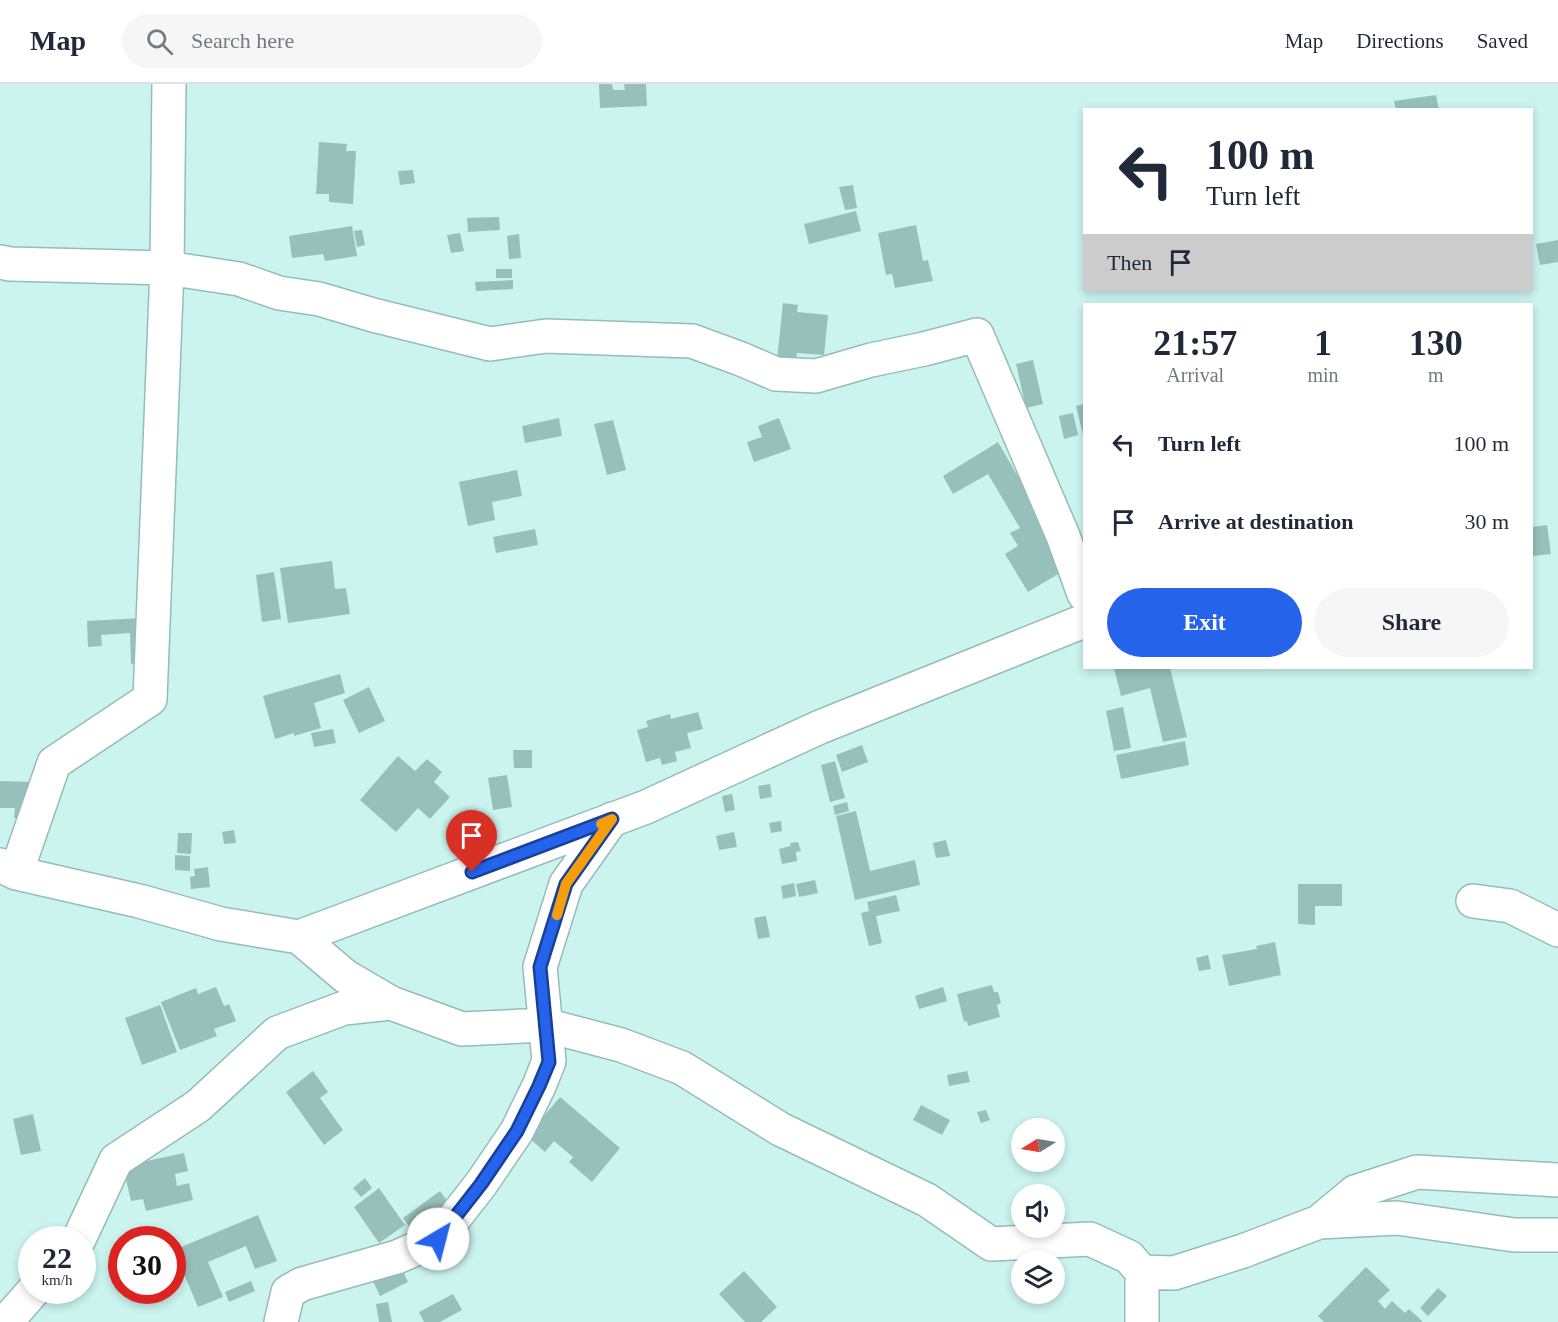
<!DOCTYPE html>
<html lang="en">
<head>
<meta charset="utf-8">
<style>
  :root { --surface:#fff; --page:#f6f6f7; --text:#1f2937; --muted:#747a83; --line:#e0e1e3; --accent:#2563eb }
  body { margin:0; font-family:Georgia,serif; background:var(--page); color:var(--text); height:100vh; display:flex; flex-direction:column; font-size:22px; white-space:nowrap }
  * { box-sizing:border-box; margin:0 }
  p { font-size:20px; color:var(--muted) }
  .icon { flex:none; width:33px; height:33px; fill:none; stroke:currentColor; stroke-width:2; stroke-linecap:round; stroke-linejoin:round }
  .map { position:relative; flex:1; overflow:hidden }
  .side { position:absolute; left:1083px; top:219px; width:450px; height:366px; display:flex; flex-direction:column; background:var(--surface); border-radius:0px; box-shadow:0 3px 9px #0003 }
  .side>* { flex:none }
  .top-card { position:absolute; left:1083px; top:24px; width:450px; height:183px; border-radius:0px; box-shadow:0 3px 9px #0003; background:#fff; color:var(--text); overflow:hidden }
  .needle { width:39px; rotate:259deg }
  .buttons { position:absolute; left:1011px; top:1034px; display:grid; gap:12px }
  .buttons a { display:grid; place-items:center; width:54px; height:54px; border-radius:50%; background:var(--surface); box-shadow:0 3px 9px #0003; font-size:30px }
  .speed { position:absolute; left:18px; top:1142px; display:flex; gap:12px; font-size:30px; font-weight:700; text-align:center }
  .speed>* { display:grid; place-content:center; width:78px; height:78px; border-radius:50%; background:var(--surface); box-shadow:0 3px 9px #0003; line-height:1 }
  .speed small { font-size:15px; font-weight:400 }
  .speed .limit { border:9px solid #d22; background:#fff; color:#111 }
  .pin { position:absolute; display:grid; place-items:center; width:51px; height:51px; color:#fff; margin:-62px -26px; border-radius:50% 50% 50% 0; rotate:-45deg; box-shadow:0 0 6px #0007 }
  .pin .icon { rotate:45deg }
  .me { position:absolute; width:66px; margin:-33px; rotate:37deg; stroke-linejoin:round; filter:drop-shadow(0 0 4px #0008) }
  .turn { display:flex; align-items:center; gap:21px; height:126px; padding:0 24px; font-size:27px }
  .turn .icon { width:78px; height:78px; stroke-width:2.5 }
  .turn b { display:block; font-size:42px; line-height:51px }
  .then { display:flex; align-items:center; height:57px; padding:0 24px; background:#0003; gap:12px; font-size:22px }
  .eta { display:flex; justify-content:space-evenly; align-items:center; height:102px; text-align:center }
  .eta b { font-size:36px; font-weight:800; line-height:42px }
  .primary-button { display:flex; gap:12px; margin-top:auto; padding:12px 24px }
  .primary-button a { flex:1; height:69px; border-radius:36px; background:var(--accent); color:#fff; font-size:24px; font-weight:800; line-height:69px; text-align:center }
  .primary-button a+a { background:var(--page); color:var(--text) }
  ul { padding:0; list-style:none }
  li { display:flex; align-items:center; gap:18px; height:78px; padding:0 24px }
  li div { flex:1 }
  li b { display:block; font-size:22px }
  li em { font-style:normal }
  header { display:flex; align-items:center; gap:36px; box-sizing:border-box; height:84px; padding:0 30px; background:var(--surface); border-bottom:2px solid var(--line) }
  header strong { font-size:28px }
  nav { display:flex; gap:33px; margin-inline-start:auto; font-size:21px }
  .search { width:420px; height:54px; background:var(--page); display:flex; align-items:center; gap:15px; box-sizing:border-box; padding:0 21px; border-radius:33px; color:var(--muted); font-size:22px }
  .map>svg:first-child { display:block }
</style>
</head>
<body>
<header>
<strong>Map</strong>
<div class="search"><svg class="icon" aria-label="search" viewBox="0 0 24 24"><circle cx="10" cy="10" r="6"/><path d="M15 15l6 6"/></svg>Search here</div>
<nav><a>Map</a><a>Directions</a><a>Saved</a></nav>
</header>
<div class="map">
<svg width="1558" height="1238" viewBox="0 0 1558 1238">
  <rect width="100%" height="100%" fill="#cbf4ef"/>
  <path fill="#98c0bb" d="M599,0H612L613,6H625L624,0H646L647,22L600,24Z
    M1436,11L1439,26H1396L1394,17Z
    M319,58L347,60L346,67H356L353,120L329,118V110H316Z
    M413,86L415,99L400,101L398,87Z
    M853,101L857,124L845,126L839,103Z
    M856,127L861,147L809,160L804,140Z
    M499,133L500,146L468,148L467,134Z
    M916,141L923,177L928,176L933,197L895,204L892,190L886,191L878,149Z
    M352,142L357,172L325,177L323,170L292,174L289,152Z
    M362,146L365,161L357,163L354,147Z
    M460,149L464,167L451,169L447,151Z
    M519,150L521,174L509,175L507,152Z
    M1558,156V178L1540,181L1536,160Z
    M496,185H512V194H496Z
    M513,196V205L476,207L475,198Z
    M783,219L798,221L797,228L828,231L824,271L797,269L796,278L777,276Z
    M1033,276L1043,320L1026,324L1016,280Z
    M1084,320V355L1076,322Z
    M1073,329L1078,351L1064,355L1059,332Z
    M559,334L562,352L525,359L522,342Z
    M779,334L791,365L754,378L747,358L762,353L758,342Z
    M613,336L626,386L607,391L594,340Z
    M998,358L1042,434L1037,437L1065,486L1028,508L1005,470L1018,462L1010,449L1020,444L988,390L953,410L943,392Z
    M517,386L522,412L492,418L495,436L468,442L459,398Z
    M1547,441L1551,470L1532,472V443Z
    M535,445L538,461L496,469L493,453Z
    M332,477L335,505L346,504L350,530L288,539L280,484Z
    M274,488L281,535L262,538L256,491Z
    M142,534L145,578L131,580L130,549L101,551L102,562L88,563L87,537Z
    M1114,584H1170L1187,653L1163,658L1150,604L1121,612Z
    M340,590L345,609L314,619L321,644L294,652V649L275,655L263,612Z
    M369,603L385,637L359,649L343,616Z
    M1123,623L1131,664L1114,667L1106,627Z
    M698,628L703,645L687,649L691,664L675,668L677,677L662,681L660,674L646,678L637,646L648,643L646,637L670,630L671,635Z
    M333,645L336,659L314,663L311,649Z
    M1185,657L1189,681L1121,695L1116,671Z
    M862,661L868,678L842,688L836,671Z
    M513,666H532V684H514Z
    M398,672L415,687L427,675L442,688L434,698L450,713L430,735L418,724L396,748L360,716Z
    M835,677L845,714L830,718L821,681Z
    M507,691L512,723L493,726L488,694Z
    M0,697L36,698L30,734H14L15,724H0Z
    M770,700L772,713L760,715L758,702Z
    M732,710L735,726L725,728L722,712Z
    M847,718L849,727L835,731L833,722Z
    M856,727L870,787L915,776L920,801L855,816L836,732Z
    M781,737L782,747L771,749L769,739Z
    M234,746L236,759L224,760L222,748Z
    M734,748L737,763L719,766L716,752Z
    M178,749H192L191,770L177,769Z
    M946,756L950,772L936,774L933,759Z
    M798,758L801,767L796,768L797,777L782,780L779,765L791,762L790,759Z
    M175,771L190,772V787L175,786Z
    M208,783L210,803L191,805L190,793L195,792L194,785Z
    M815,796L818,809L799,813L796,800Z
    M794,799L796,812L783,815L781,802Z
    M1298,800H1342V822H1315V841L1298,840Z
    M896,811L900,827L876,832L882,859L869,862L861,829L869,827L867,818Z
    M766,832L770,853L758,855L754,834Z
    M1275,858L1281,891L1229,902L1222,871L1257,865L1256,862Z
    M1208,871L1211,885L1199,887L1196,874Z
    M992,901L994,908H998L1001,919L997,921L1000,933L968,942L967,937L964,938L957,910Z
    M216,903L224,922L229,920L236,937L214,945L217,952L180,966L161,918L196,904L198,910Z
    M943,903L947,917L919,925L915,912Z
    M160,921L177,968L142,981L125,934Z
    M313,987L328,1008L320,1014L343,1046L324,1061L286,1008Z
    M967,987L970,998L949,1002L947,991Z
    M560,1013L620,1064L592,1098L569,1078L573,1073L554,1057L545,1068L527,1052Z
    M921,1021L950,1036L942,1051L913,1036Z
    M986,1026L990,1036L981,1039L977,1028Z
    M33,1030L41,1067L21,1071L13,1035Z
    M184,1069L188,1087L175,1090L177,1102L189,1099L193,1116L146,1127L143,1115L131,1117L123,1082Z
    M365,1094L372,1104L361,1113L353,1104Z
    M379,1104L405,1141L379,1159L354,1123Z
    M440,1107L451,1122L414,1149L403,1134Z
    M258,1131L277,1177L255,1185L246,1162L208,1178L223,1213L198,1223L184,1190L177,1193L172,1183L179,1179L174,1166Z
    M401,1183L408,1198L380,1212L373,1197Z
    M1366,1183L1390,1206L1378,1217L1385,1225L1392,1217L1405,1229L1409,1225L1423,1238H1324L1318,1232Z
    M744,1187L777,1223L761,1238H745L719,1210Z
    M251,1197L255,1207L229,1218L225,1208Z
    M1438,1204L1447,1212L1428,1232L1420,1224Z
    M453,1210L462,1226L440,1238H424L419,1228Z
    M388,1218L392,1238H379L376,1220Z"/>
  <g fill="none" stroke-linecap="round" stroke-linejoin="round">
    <g stroke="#95bdb8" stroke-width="36">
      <path id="minor" d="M0,178L10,180L167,184L239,195L279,209L319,215L373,231L490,260L546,252L692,257L741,275L776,290L816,292L871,276L924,265L977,251L1063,452L1084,510
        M0,781L16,789L139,817L221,840L299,853L345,892L391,919L462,945L545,941L621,961L682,984L780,1045L927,1116L991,1160L1090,1155L1129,1173L1142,1188V1238
        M16,789L54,679L150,615L167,184L169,0
        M1473,817L1510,822L1558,846
        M299,853L646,723L820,643L1084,537
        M1319,1138L1355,1108L1417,1088L1558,1096
        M79,1155L116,1076L198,1022L277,949L344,924L391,919
        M1142,1188L1174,1189L1243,1167L1319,1138L1397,1134L1514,1151H1558
        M6,1238L34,1206
        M281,1238L288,1208L302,1200L397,1173L438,1155L481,1100L517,1047L539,1002L549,977L540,883L566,800L612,735"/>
    </g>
    <use href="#minor" stroke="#fff" stroke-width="33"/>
  </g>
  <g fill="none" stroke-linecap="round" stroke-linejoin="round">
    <g stroke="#184099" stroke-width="15">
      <path id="route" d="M438,1155L481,1100L517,1047L539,1002L549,978L540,883L566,800L612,735L472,788"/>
    </g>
    <use href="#route" stroke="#2563eb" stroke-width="10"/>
    <path stroke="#f59e0b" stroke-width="10" d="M557,831L566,800L612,735L601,740"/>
  </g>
</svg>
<div class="buttons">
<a><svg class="needle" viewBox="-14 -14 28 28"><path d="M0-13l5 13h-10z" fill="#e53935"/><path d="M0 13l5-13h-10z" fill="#747a83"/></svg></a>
<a><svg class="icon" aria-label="sound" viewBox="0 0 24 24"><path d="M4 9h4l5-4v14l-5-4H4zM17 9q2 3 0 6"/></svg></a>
<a><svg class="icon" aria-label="layers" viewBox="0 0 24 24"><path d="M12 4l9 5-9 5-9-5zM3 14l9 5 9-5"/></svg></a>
</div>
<div class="speed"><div>22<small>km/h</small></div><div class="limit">30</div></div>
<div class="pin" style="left:472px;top:788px;background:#d93025"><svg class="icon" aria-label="arrive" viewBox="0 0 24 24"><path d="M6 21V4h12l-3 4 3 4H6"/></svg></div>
<svg class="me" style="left:438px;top:1155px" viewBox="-20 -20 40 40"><circle r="19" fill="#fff"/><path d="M0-13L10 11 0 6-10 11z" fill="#2563eb"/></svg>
<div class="top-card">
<div class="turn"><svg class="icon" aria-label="left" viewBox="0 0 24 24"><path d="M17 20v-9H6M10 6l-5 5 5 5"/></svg><div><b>100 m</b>Turn left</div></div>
<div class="then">Then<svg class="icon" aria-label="arrive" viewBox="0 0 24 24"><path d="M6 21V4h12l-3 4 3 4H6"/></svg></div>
</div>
<section class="side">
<div class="eta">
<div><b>21:57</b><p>Arrival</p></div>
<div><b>1</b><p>min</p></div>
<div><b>130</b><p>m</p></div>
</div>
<ul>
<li><svg class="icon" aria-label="left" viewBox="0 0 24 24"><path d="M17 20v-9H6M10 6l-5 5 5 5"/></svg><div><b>Turn left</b></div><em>100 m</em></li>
<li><svg class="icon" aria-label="arrive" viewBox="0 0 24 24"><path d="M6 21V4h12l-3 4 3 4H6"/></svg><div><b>Arrive at destination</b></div><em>30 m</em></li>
</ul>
<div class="primary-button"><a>Exit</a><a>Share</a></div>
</section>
</div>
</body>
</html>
